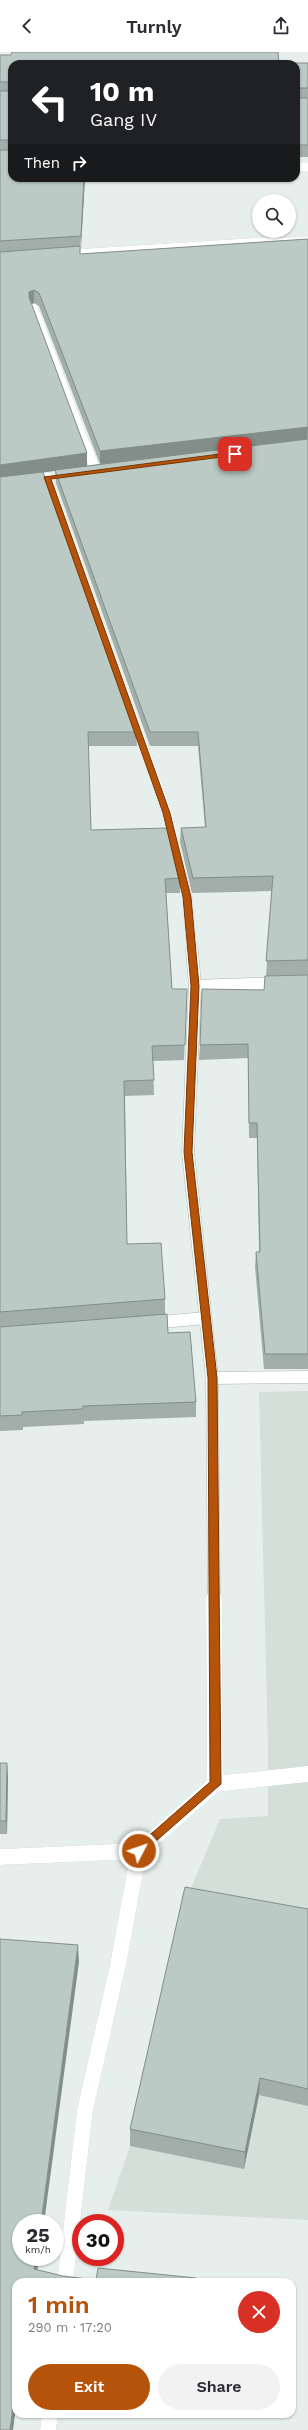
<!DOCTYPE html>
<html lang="en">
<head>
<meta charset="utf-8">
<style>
  :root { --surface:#fff; --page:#f2f2f3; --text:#2b2b33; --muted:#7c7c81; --accent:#b45309 }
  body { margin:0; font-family:"Work Sans",sans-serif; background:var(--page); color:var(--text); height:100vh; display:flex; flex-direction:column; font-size:15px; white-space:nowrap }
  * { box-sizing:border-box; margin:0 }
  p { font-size:13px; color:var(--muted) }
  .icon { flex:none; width:22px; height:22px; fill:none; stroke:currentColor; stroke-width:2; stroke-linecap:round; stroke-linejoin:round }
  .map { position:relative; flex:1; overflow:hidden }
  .side { position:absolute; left:12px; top:2226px; width:284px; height:140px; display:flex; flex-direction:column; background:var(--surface); border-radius:12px; box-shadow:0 1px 3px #0004 }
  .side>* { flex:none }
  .banner { position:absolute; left:8px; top:8px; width:292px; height:122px; border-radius:12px; box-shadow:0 1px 3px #0004; background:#202124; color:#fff; overflow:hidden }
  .tools { position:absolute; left:252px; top:142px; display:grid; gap:8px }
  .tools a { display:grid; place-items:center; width:44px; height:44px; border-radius:50%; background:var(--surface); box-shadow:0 1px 3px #0004; font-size:20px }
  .speed { position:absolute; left:12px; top:2162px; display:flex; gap:8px; font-size:20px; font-weight:700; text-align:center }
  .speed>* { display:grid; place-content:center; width:52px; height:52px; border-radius:50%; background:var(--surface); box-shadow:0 1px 3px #0004; line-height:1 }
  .speed small { font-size:10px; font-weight:400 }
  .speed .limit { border:6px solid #d22; background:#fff; color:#111 }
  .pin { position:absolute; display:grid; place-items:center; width:34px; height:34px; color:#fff; margin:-17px; border-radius:8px; box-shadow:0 2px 6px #0006 }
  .me { position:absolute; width:44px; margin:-22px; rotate:49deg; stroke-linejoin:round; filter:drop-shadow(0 0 3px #0008) }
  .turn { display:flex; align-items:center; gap:14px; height:84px; padding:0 16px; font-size:18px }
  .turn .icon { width:52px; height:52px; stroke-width:2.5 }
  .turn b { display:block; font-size:28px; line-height:34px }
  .then { display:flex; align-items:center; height:38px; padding:0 16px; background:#0003; gap:8px; font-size:15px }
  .round { display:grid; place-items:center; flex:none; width:42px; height:42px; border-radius:21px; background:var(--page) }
  .summary { display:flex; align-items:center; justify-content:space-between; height:68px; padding:0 16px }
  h1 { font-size:24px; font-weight:600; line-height:30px; color:var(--accent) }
  .primary-button { display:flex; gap:8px; margin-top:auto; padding:8px 16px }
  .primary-button a { flex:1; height:46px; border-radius:24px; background:var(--accent); color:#fff; font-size:16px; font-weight:600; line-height:46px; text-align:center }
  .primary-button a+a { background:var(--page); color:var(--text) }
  header { display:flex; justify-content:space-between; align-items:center; height:52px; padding:0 16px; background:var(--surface); font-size:18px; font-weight:600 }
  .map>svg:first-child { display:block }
</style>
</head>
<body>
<header><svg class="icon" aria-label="back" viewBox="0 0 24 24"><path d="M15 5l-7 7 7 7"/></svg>Turnly<svg class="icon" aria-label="share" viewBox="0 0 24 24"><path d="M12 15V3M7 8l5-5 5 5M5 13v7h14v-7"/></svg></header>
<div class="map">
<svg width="308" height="2378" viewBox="0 0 308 2378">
  <rect width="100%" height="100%" fill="#e6efeb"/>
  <path fill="#d4dfda" d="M308,1339V2168L108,2158L130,2094L184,1853L220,1767L268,1764V1694L259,1340Z"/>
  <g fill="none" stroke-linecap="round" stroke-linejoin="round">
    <g stroke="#a8b8b2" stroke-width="8">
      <path id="minor-far3" d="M296,115H308
        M65,202L253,190L308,189
        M34,256L87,395"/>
    </g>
    <g stroke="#a8b8b2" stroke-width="10">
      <path id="minor-far2" d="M86,394L96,419
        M47,425L167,761L187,845L192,900"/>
    </g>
    <g stroke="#a8b8b2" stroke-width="13">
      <path id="minor-far1" d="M192,899L195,934L188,1100L212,1326L214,1548
        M195,934L308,930
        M151,1271L205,1266
        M212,1326L308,1325"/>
    </g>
    <g stroke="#a8b8b2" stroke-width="16">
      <path id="minor" d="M215,1732L308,1722
        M139,1799L215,1732L214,1547
        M0,1805L139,1799
        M65,2230L85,2058L118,1913L139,1799
        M48,2378L50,2362"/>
    </g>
    <use href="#minor-far3" stroke="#fff" stroke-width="8"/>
    <use href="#minor-far2" stroke="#fff" stroke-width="10"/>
    <use href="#minor-far1" stroke="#fff" stroke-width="12"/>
    <use href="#minor" stroke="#fff" stroke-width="16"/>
  </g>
  <path fill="#a1aea9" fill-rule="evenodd" d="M0,3L279,11H308V105H296V12H12V126H85L80,202L308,187V923L266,924L272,839L192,841L180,790L181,776L205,775L198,694H150L56,431L55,419L43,420L136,680L137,694H88L91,778L180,826V841H166L172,937H187L184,1008L153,1009L154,1043L125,1044L127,1192L165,1247V1262L168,1281L196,1350V1365L84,1369V1372L23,1375V1378L0,1379ZM34,251L39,254L100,412L87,414V401L31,252Z
    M308,923V1317H264L255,1215L256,1200H259L257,1086H249L248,1006L199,1008L200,993L264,938Z
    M0,1711L8,1724L7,1782H0Z
    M308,1857V2054L259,2043L244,2117L130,2094V2077Z"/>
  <path fill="#838d89" d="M84,126H85L81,196V184Z
    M34,238V251L30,253L29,245V240Z
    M308,374L307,388L100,412V399Z
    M87,401V414L0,427V413Z
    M7,1711L8,1724L7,1782L6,1769Z
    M78,1893L79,1910L44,2171H41Z
    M260,2026L259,2043L244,2117L245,2100Z
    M36,2205H39L36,2230L34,2217Z
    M16,2330V2355L13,2378H10Z"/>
  <path fill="#bbcac4" stroke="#838d89" d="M12,0H278L279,11H308V36H296V12H12V30H0V3H11Z
    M0,39H12V88H0Z
    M296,46H308V93H296Z
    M0,98H12V126H84L81,184L0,189Z
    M308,187V375L100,399L39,241L34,238L29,240V245L87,401L0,413V200L80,194V202Z
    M308,387V908L266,909L273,824L193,826L181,776L206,775L198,680H150L55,418Z
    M43,420L136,680H88L91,778L168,776L180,826L165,827L172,937H187L185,993L152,994L154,1028L124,1029L127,1192L161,1191L165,1247L0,1260V425Z
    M308,923V1302H265L256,1200H260L257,1071H249L248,992L200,993L202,937L264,938L265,924Z
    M167,1262L168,1281L190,1280L196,1350L83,1354V1357L22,1360V1363L0,1364V1275Z
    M0,1711H7L6,1769H0Z
    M185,1835L308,1857V2037L260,2026L245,2100L130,2077Z
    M0,1887L78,1893L41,2171H21V2205H36L34,2217L63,2224L96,2228L98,2216L196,2226L195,2230H16V2330L10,2378H0Z"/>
  <path fill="#b45309" stroke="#753606" d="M235,400L237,403L51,427L170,761L191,845L199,934L192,1100L217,1326L221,1732L139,1804L135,1802V1796L210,1730L208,1326L184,1100L191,934L183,845L163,761L44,425Z"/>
</svg>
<div class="tools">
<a><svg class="icon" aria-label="search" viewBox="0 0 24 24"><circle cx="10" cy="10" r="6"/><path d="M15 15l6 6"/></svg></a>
</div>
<div class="speed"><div>25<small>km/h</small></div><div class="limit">30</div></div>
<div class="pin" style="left:235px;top:402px;background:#d93025"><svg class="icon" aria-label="arrive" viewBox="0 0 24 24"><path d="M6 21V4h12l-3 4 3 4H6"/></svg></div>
<svg class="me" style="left:139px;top:1799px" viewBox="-20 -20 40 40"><circle r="17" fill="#b45309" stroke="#fff" stroke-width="3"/><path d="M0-11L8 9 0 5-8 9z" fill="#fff"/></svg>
<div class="banner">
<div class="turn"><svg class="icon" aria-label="left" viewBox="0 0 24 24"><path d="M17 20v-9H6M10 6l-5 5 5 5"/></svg><div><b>10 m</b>Gang IV</div></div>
<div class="then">Then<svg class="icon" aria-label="right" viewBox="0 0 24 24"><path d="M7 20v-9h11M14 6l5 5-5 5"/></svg></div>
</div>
<section class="side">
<div class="summary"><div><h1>1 min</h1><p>290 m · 17:20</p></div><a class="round" style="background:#d93025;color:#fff"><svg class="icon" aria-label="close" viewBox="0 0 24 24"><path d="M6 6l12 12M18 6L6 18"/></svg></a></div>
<div class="primary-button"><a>Exit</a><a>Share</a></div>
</section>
</div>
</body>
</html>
